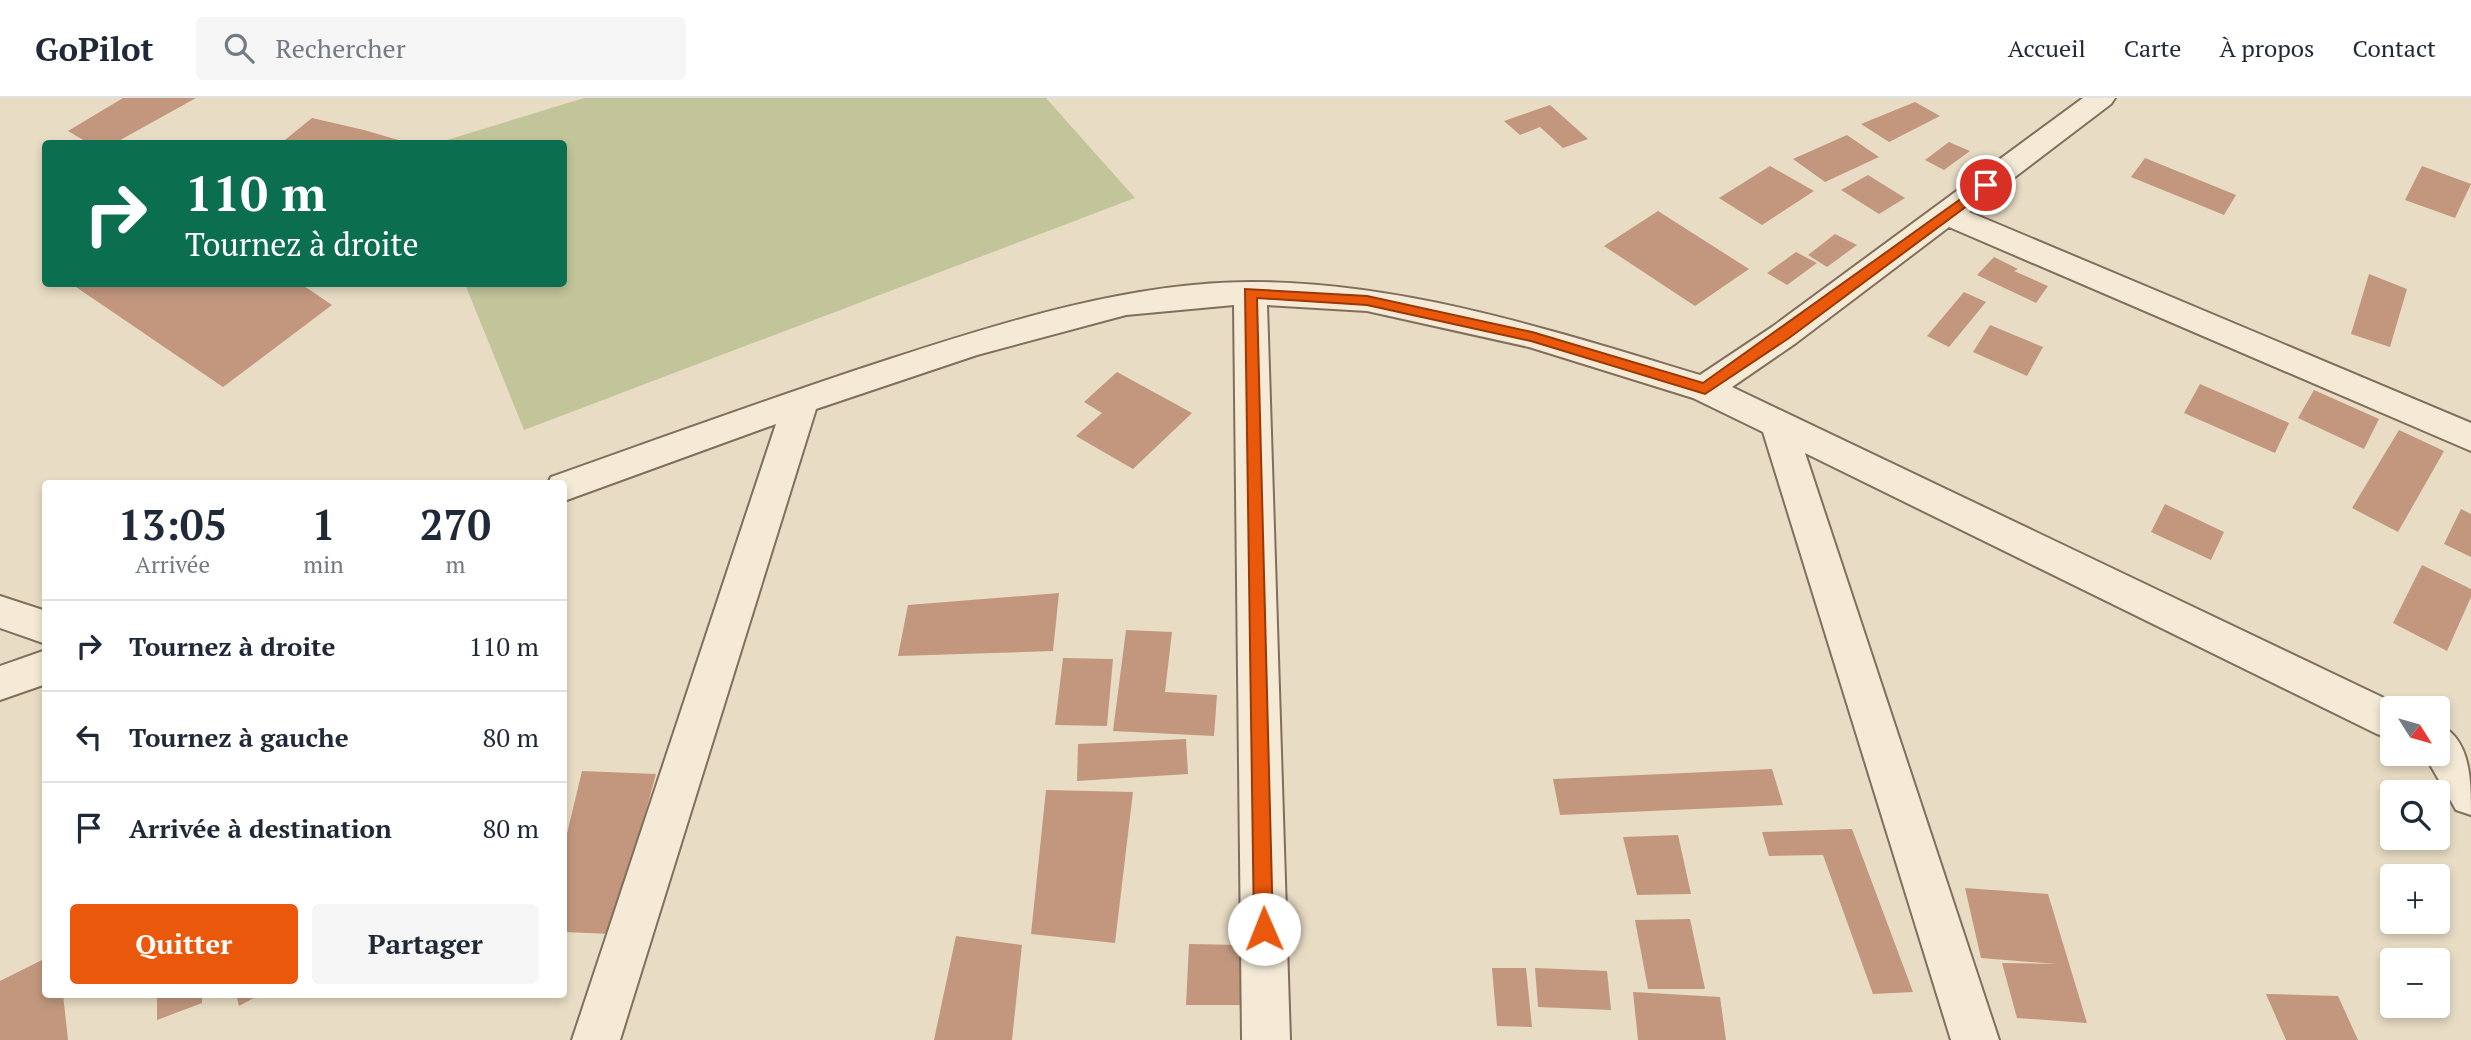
<!DOCTYPE html>
<html lang="fr">
<head>
<meta charset="utf-8">
<style>
  :root { --surface:#fff; --page:#f6f6f7; --text:#1f2937; --muted:#747a83; --line:#e0e1e3; --accent:#ea580c }
  body { margin:0; font-family:"PT Serif",serif; background:var(--page); color:var(--text); height:100vh; display:flex; flex-direction:column; font-size:26px; white-space:nowrap }
  * { box-sizing:border-box; margin:0 }
  p { font-size:23px; color:var(--muted) }
  .icon { flex:none; width:38px; height:38px; fill:none; stroke:currentColor; stroke-width:2; stroke-linecap:round; stroke-linejoin:round }
  .map { position:relative; flex:1; overflow:hidden }
  .panel { position:absolute; left:42px; top:382px; width:525px; height:518px; display:flex; flex-direction:column; background:var(--surface); border-radius:7px; box-shadow:0 4px 10px #0003 }
  .panel>* { flex:none }
  .top-card { position:absolute; left:42px; top:42px; width:525px; height:147px; border-radius:7px; box-shadow:0 4px 10px #0003; background:#0b6e4f; color:#fff; overflow:hidden }
  .needle { width:46px; rotate:127deg }
  .tools { position:absolute; left:2380px; top:598px; display:grid; gap:14px }
  .tools a { display:grid; place-items:center; width:70px; height:70px; border-radius:7px; background:var(--surface); box-shadow:0 4px 10px #0003; font-size:35px }
  .pin { position:absolute; display:grid; place-items:center; width:60px; height:60px; color:#fff; margin:-30px; border:4px solid #fff; border-radius:50%; box-shadow:0 2px 7px #0007 }
  .me { position:absolute; width:77px; margin:-38px; rotate:359deg; stroke-linejoin:round; filter:drop-shadow(0 0 5px #0008) }
  .turn { display:flex; align-items:center; gap:24px; height:147px; padding:0 28px; font-size:32px }
  .turn .icon { width:91px; height:91px; stroke-width:2.5 }
  .turn b { display:block; font-size:49px; line-height:60px }
  .eta { display:flex; justify-content:space-evenly; align-items:center; height:119px; text-align:center }
  .eta b { font-size:42px; font-weight:600; line-height:49px }
  .button { display:flex; gap:14px; margin-top:auto; padding:14px 28px }
  .button a { flex:1; height:80px; border-radius:7px; background:var(--accent); color:#fff; font-size:28px; font-weight:600; line-height:80px; text-align:center }
  .button a+a { background:var(--page); color:var(--text) }
  ul { padding:0; list-style:none }
  li { display:flex; align-items:center; gap:21px; height:91px; padding:0 28px; border-top:2px solid var(--line) }
  li div { flex:1 }
  li b { display:block; font-size:26px }
  li em { font-style:normal }
  header { display:flex; align-items:center; gap:42px; box-sizing:border-box; height:98px; padding:0 35px; background:var(--surface); border-bottom:2px solid var(--line) }
  header strong { font-size:33px }
  nav { display:flex; gap:38px; margin-inline-start:auto; font-size:24px }
  .search { width:490px; height:63px; background:var(--page); display:flex; align-items:center; gap:18px; box-sizing:border-box; padding:0 24px; border-radius:7px; color:var(--muted); font-size:26px }
  .map>svg:first-child { display:block }
</style>
</head>
<body>
<header>
<strong>GoPilot</strong>
<div class="search"><svg class="icon" aria-label="search" viewBox="0 0 24 24"><circle cx="10" cy="10" r="6"/><path d="M15 15l6 6"/></svg>Rechercher</div>
<nav><a>Accueil</a><a>Carte</a><a>À propos</a><a>Contact</a></nav>
</header>
<div class="map">
<svg width="2471" height="942" viewBox="0 0 2471 942">
  <rect width="100%" height="100%" fill="#e8dcc4"/>
  <path fill="#c2c599" d="M584,0H1046L1135,100L524,332L465,186H564V46L437,45Z"/>
  <path fill="#c2977e" d="M123,0H196L113,46H90L68,33Z
    M1915,4L1940,18L1889,44L1861,26Z
    M1550,7L1588,41L1563,50L1540,29L1520,37L1504,23Z
    M312,20L364,32L412,46H280Z
    M1847,37L1879,59L1825,84L1793,61Z
    M1949,44L1970,53L1944,72L1925,62Z
    M2145,60L2236,97L2224,117L2131,79Z
    M1770,68L1814,93L1762,127L1719,100Z
    M2422,68L2471,86L2455,120L2405,102Z
    M1868,77L1905,100L1879,116L1841,92Z
    M1658,113L1749,171L1695,208L1604,148Z
    M1835,136L1857,147L1827,169L1808,157Z
    M1796,154L1817,165L1787,187L1767,175Z
    M1994,159L2018,171L2014,173L2048,188L2036,205L1977,177Z
    M2369,176L2407,191L2390,249L2351,236Z
    M75,186H301L332,207L223,289L73,187Z
    M1964,194L1986,204L1949,249L1927,238Z
    M1990,227L2043,249L2027,278L1973,254Z
    M1117,274L1192,315L1133,371L1076,338L1102,315L1084,304Z
    M2200,286L2289,325L2275,355L2184,315Z
    M2314,292L2379,321L2364,351L2298,320Z
    M2399,332L2444,353L2398,434L2352,410Z
    M2165,406L2224,434L2211,462L2151,434Z
    M2461,411L2471,416V459L2444,446Z
    M2422,467L2471,491V499L2447,553L2393,525Z
    M1059,495L1053,553L898,558L908,507Z
    M1126,532L1172,534L1165,594L1217,597L1214,638L1113,633Z
    M1063,560L1113,561L1107,628L1055,627Z
    M1186,641L1188,676L1077,683L1078,646Z
    M1772,671L1783,707L1560,717L1553,681Z
    M582,673L656,676L612,836L564,834V748Z
    M1046,692L1133,694L1115,845L1031,836Z
    M1852,731L1913,894L1873,896L1823,757L1769,758L1762,734Z
    M1678,737L1691,796L1637,797L1623,739Z
    M1965,790L2048,796L2087,925L2017,920L2002,865L2057,866L1981,860Z
    M1690,821L1705,891H1648L1635,822Z
    M956,838L1022,847L1012,942H934Z
    M1189,846L1242,847V907H1186Z
    M46,860V896H63L68,942H0V883Z
    M1492,870H1526L1532,929L1497,928Z
    M1535,870L1607,873L1611,912L1538,909Z
    M1633,894L1720,899L1726,942H1638Z
    M157,896H202V905L157,922Z
    M236,896H261L239,908Z
    M2266,896L2338,898L2358,942H2286Z"/>
  <g fill="none" stroke-linecap="round" stroke-linejoin="round">
    <g stroke="#816e5d" stroke-width="4">
      <path id="minor" d="M2083,0H2115L2111,6L1969,114L2471,325V353L1949,129L1796,245L1732,289L2407,611H2392V641L2377,636L1805,355L1999,942H1951L1763,334L1693,300L1529,249L1367,213L1267,207L1290,942H1242L1234,207L1126,217L977,257L816,311L620,942H572L776,326L564,403V385H548L551,379C664,339 776,298 890,261C1003,224 1132,184 1251,184C1405,184 1554,233 1700,277L1772,229Z
        M0,498L46,513V546L0,530Z
        M46,552V586L0,602V568Z
        M2440,627C2471,642 2471,683 2471,717L2456,712L2424,656H2438V628Z"/>
    </g>
    <use href="#minor" fill="#f4ead6" fill-rule="evenodd"/>
  </g>
  <path fill="#ea580c" stroke="#983908" stroke-width="2" d="M1986,83L1993,87L1991,90L1789,240L1705,296L1531,243L1367,207L1257,200L1273,831L1271,838L1264,840L1257,838L1254,831L1245,191L1367,198L1532,234L1703,285Z"/>
</svg>
<div class="tools">
<a><svg class="needle" viewBox="-14 -14 28 28"><path d="M0-13l5 13h-10z" fill="#e53935"/><path d="M0 13l5-13h-10z" fill="#747a83"/></svg></a>
<a><svg class="icon" aria-label="search" viewBox="0 0 24 24"><circle cx="10" cy="10" r="6"/><path d="M15 15l6 6"/></svg></a>
<a>+</a>
<a>−</a>
</div>
<div class="pin" style="left:1986px;top:87px;background:#d93025"><svg class="icon" aria-label="arrive" viewBox="0 0 24 24"><path d="M6 21V4h12l-3 4 3 4H6"/></svg></div>
<svg class="me" style="left:1264px;top:831px" viewBox="-20 -20 40 40"><circle r="19" fill="#fff"/><path d="M0-13L10 11 0 6-10 11z" fill="#ea580c"/></svg>
<div class="top-card">
<div class="turn"><svg class="icon" aria-label="right" viewBox="0 0 24 24"><path d="M7 20v-9h11M14 6l5 5-5 5"/></svg><div><b>110 m</b>Tournez à droite</div></div>
</div>
<section class="panel">
<div class="eta">
<div><b>13:05</b><p>Arrivée</p></div>
<div><b>1</b><p>min</p></div>
<div><b>270</b><p>m</p></div>
</div>
<ul>
<li><svg class="icon" aria-label="right" viewBox="0 0 24 24"><path d="M7 20v-9h11M14 6l5 5-5 5"/></svg><div><b>Tournez à droite</b></div><em>110 m</em></li>
<li><svg class="icon" aria-label="left" viewBox="0 0 24 24"><path d="M17 20v-9H6M10 6l-5 5 5 5"/></svg><div><b>Tournez à gauche</b></div><em>80 m</em></li>
<li><svg class="icon" aria-label="arrive" viewBox="0 0 24 24"><path d="M6 21V4h12l-3 4 3 4H6"/></svg><div><b>Arrivée à destination</b></div><em>80 m</em></li>
</ul>
<div class="button"><a>Quitter</a><a>Partager</a></div>
</section>
</div>
</body>
</html>
